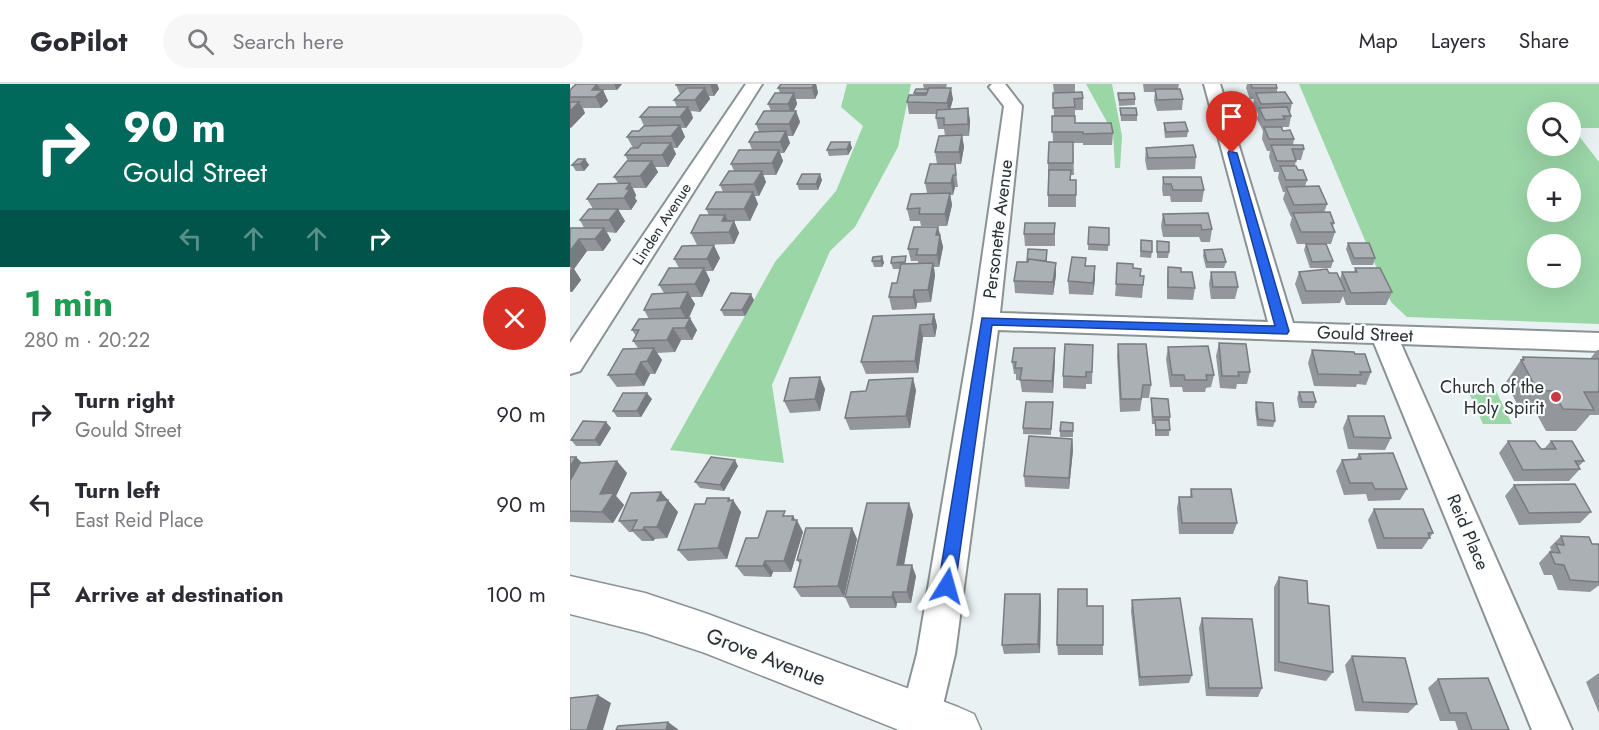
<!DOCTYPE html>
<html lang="en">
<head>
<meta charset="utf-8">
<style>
  :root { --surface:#fff; --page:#f7f7f7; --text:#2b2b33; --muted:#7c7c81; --line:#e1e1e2 }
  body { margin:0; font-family:Jost,sans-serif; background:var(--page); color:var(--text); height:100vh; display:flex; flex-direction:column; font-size:22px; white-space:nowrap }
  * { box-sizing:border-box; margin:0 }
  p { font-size:20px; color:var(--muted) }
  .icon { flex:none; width:33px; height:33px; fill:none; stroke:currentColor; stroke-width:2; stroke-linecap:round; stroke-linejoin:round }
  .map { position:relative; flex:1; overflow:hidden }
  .details { display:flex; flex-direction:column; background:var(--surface); width:570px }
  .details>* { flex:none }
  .banner { background:#00695c; color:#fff; overflow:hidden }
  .fabs { position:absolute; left:957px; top:18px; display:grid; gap:12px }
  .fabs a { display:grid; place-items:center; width:54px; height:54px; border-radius:50%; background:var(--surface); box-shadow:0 6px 24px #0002; font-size:30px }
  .pin { position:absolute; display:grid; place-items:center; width:51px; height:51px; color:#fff; margin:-62px -26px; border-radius:50% 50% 50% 0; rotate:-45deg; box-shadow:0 0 6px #0007 }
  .pin .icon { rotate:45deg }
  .me { position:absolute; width:66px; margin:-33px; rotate:8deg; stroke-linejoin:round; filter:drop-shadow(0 0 4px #0008) }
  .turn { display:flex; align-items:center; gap:21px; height:126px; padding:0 24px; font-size:27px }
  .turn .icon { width:78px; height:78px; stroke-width:2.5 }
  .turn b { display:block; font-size:42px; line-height:51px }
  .lanes { display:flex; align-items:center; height:57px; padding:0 24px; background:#0003; justify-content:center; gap:30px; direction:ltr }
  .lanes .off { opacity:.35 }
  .round { display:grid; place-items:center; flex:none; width:63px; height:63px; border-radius:32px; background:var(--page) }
  .head { display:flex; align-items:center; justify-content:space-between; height:102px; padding:0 24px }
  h1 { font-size:36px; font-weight:700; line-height:45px; color:#1e9e55 }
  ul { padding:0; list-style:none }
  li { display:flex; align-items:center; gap:18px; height:90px; padding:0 24px }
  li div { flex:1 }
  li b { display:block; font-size:22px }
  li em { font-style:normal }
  header { display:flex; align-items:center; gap:36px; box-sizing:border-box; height:84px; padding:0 30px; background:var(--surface); border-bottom:2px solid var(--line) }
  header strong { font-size:28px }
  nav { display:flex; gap:33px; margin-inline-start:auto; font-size:21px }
  .search { width:420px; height:54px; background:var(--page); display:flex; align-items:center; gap:15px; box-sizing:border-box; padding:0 21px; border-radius:33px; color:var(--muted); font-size:22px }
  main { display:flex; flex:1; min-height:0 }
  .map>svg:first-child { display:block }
</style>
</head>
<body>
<header>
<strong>GoPilot</strong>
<div class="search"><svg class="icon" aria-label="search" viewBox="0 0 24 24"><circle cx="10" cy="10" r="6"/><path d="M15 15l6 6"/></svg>Search here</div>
<nav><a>Map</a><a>Layers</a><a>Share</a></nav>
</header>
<main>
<section class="details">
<div class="banner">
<div class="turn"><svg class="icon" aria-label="right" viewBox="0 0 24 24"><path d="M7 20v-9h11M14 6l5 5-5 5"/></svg><div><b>90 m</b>Gould Street</div></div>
<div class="lanes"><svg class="icon off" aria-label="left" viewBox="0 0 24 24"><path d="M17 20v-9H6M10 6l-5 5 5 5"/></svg><svg class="icon off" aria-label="ahead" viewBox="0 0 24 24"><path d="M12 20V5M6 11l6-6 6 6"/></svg><svg class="icon off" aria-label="ahead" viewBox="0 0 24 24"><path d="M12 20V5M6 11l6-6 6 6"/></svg><svg class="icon" aria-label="right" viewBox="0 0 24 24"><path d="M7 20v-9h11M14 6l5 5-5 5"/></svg></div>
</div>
<div class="head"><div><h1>1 min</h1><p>280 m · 20:22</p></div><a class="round" style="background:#d93025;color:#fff"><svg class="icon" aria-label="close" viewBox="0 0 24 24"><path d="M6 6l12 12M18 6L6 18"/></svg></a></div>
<ul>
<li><svg class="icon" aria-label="right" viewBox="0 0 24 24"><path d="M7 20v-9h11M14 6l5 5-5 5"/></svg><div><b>Turn right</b><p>Gould Street</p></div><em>90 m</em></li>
<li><svg class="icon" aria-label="left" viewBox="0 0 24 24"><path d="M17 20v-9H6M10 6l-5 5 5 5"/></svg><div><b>Turn left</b><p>East Reid Place</p></div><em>90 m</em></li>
<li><svg class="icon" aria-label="arrive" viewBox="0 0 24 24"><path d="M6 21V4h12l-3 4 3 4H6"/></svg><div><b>Arrive at destination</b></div><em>100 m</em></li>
</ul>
</section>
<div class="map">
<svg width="1029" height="646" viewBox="0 0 1029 646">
  <rect width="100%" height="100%" fill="#e9f1f3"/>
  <path fill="#9bd6a7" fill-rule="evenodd" d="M277,0H341L328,63L285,143L260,167L202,301L214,379L100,366L205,178L266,107L293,42L271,23Z
    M516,0H542L552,52L550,84H545L543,49Z
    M729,0H1029V44H1010L1006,48L1029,78V240L837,233L821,218ZM968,28H1000V62H968ZM968,94H1000V128H968ZM968,160H1000V194H968Z
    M898,307H926L942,340H913Z"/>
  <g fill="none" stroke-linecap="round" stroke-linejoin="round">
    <g stroke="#8b9294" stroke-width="4">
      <path id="minor" d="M176,0H192L10,287L0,290V259Z
        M422,0H435L452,22L430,229L698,238L634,0H650L723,239L1029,249V267L831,260L1002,646H962L804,259L428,246L385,570L367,646H327L347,570L403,237L434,22L419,3Z"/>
    </g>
    <g stroke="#8b9294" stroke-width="3">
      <path id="tertiary" d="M0,492L75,509L135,529L388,623L404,630L411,646H329L135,569L75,549L0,530Z"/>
    </g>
    <use href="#minor" fill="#fff" fill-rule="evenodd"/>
    <use href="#tertiary" fill="#fff" fill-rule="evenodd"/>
  </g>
  <path fill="#93979c" d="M6,0H52L47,6H33L38,17L31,24H13L15,29L0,44V6Z
    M147,0L149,5L144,12H139L140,15L130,28L121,27L123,34L116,44H111L115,53L107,64H103L106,70L98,83H85L88,88L76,104H63L66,111L65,114L67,117L61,126H48L55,137L46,149L37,148L41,156L33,167H17L4,185L11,196L2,208H0V144H14L10,136L23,125L17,115L48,99L44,93L58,77L55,71L63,64L57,53L69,47L74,42L70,33L107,23L104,16L110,10L106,1Z
    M211,0H246L248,9L245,15H226L227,20L224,27H226L230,38L223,52H217L220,59L214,69H210L213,77L206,91H193L196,98L189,112H185L188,120L180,137H164L169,149L164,160L127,161L121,149L139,131L136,125L153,108L150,101L164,87L161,80L182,66L179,58L189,48L186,40L201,27L198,20L210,9L208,4Z
    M353,0H377L376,4L383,15L380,25L400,36L399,52H392L394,63L391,80H385L388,103H385L383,111H380L382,121L377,142H351L350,137H340L337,125L357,109L355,99L367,80L365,68L375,52L374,45H368L366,34V30H339L337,18L345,11L344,9L354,5Z
    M483,0H505V8L513,14V26H505V39L543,49L542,61H513V59H503L504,91H501V96H506V123H478V79L483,58L482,32H484L483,9H484Z
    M573,0H609L608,5L613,15L612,26L587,27L584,17L585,8H574Z
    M677,0H706L707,4V8L722,19L720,29L721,32L719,43H713L712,45L724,55L723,61L734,65L731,76H726L725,82L737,96L735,103L757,120L754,129L764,139L763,143L765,148L761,160H741L763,177L761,184H740L734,166L736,160H727L720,141L722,133H721L713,115L715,108H713L708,94L709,88H704L699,73L700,67H697L692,55L693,47L687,35L688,30L683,20L684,15H680L676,4Z
    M548,9L565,15V21L549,22Z
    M550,24L567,31V37H551Z
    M594,39L618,47L617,53L595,54L594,45Z
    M280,58L282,64L278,71L259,72L257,66Z
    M576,64L626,73L625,85L577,86L575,76Z
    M15,75L19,81L14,87H6L2,81Z
    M593,93L634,106L632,118H601L600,112H593L592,105Z
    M252,96L248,106H229L227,100Z
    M638,129L642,145L640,158H631L629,153H593L591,142L593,130Z
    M485,139V162H455L454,150Z
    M368,143L373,163L369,183H364L365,191L361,218L347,219L346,225L322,226L319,213L327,199L330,185H323L321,179L322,173L337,179H348V177H341L338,165Z
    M519,143L539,144L538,167L518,166Z
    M571,156L582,168L581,174L570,173Z
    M587,157L599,168L598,174H587Z
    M778,159L805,174L803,181H782L776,165Z
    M477,166V178L486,191L483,211L445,209L444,197L457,178Z
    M634,166L656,178L654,184H636L633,172Z
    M312,172L314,179L312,183H304L302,177Z
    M150,174L143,187H136L140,196L132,213H120L125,220L119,234L127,246L122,256H111L105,268L87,269L92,276L85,290H80L74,302L47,303L38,291L68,264L63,257L66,252L62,246L79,235L74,226L94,209L89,201L109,184L104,175Z
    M516,174V182L525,195L523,211L499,210L498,197Z
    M598,183L611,188L625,204L623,216L597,215V195Z
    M563,184L570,192H574L572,214L545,212L546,200Z
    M785,184L822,208L816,221H776L773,212L770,219L732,220L725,200L729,188L759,189L770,195L772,188H784Z
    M641,188L668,203L665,215H641L639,200Z
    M184,216L175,232H154L151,226Z
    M364,230L367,242L365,253H353L348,289L296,290L291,278Z
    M649,259L680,288L677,300H667L666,305L650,304L646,272Z
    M548,260L581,301L579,314H572L570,327L550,328L547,272Z
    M523,261L522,300H516V305L493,304V292Z
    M598,263L644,291L641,303L636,304L635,308H613L612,303H600L596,275Z
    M485,264V277L483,309L452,308L450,296H446V290H444L442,278Z
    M742,266L785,270L801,288L796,301L787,300L786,303L744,302L738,279Z
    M1027,266H1029V331H1020L1006,347H976L966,329L951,328L936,298L953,273L1020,275Z
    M255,305L250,327L220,329L214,317Z
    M346,306L340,344L280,346L275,334Z
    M729,308L746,318L744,324H729L727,314Z
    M581,314L600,333L599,352H585V340H582L581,321Z
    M82,315L71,333H47L43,327Z
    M483,318L481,351L453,350V344Z
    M686,318L705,337L703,343L687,342L685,325Z
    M778,332L821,354L815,366L778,365L773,344Z
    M503,339V353H490V347Z
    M41,344L30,362H6L1,356Z
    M502,355L503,366L499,405L455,403L454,392Z
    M938,357L971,365H974L981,357L1014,377L1008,383L1010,385L999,397H944L929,369Z
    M789,370L837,405L830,416L798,417L796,410L774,411L766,387L772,376L786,375Z
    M0,373H6L11,378L57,389L46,412L54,421L43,439L0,438Z
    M168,382L154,407L130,404L125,398Z
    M944,401L1021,428L1010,439L949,441L935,412Z
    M621,405L667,439L663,450H609L607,424L609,413H620Z
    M91,408L108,428L97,454L85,455L83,457H72L63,448H59L49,437Z
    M159,414L171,428L157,475L118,477L108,466L135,420Z
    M339,419L343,431L334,481L346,492L341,519H327L326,524H280L275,513Z
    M804,425L863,449L852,465H807L798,436Z
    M218,432H223L233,448L221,488H203L201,493L174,492L166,482L188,454Z
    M282,444L287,455L274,513H231L224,503L230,480L227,476Z
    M991,452L1029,462V502H1028L1020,508L988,506L982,491H974L969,479L981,466L980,463Z
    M709,493L738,519L763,588L756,597L704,587V503Z
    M470,510L471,520L470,569L434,570L432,561Z
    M562,516L622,591L619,599L569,602L561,527Z
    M517,522L533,561V571H488L487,561Z
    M632,534L692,604L688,613L636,612L629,544Z
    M782,572L847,620L838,629L785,627L775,581Z
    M1029,589V629L1016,598Z
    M868,595L939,646H888L885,637H870L858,604Z"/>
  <path fill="#787b7f" d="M27,0L32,7L33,6L38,17L31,24L22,6Z
    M44,0H52L47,6Z
    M140,0H147L149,5L144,12Z
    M244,0H246L248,9L245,15L242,4Z
    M135,4L140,15L130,28L125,16Z
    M381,4L383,15L379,30L377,19Z
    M224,9L227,20L221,31L218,20Z
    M9,18L15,29L1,44L0,43V27Z
    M118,23L123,34L116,44L110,33Z
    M398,24L400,36L399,52L398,40Z
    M226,27L230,38L223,52L219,40Z
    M110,41L115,53L107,64L101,52Z
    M216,47L220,59L214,69L210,58Z
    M392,51L394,63L391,80L389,68Z
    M280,58L282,64L278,71L277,65Z
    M101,59L106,70L98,83L92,71Z
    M209,66L213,77L206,91L202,79Z
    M15,75L19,81L14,87L10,80Z
    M82,77L88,88L76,104L70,92Z
    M192,87L196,98L189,112L184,100Z
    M250,90L252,96L248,106L246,100Z
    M383,91L385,103L383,111L381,99Z
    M60,99L66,111L65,114L67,117L61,126L54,114L56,105Z
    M183,108L188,120L180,137L174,125Z
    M380,109L382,121L377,142L375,130Z
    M48,125L55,137L46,149L39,136Z
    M155,131L161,143L152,137Z
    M164,137L169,149L164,160L159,148Z
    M368,143L373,163L369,183L367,171L366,151Z
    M34,144L41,156L33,167L25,155Z
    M9,155L17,167L4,185L11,196L2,208L0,206V187L2,184L0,181V167Z
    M144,161L150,174L143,187L137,175Z
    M312,172L314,179L312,183L311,177Z
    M363,179L365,191L361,218L358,206Z
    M486,179V191L483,211V198Z
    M525,182V195L523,211V199Z
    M134,184L140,196L132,213L125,200Z
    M344,206L347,219L346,225L343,213Z
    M118,208L125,220L117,237L110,224Z
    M181,210L184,216L175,232L172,226Z
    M364,230L367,242L365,253L362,240Z
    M120,234L127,246L122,256L115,244Z
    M350,241L353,253L348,289L345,277Z
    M103,244L111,256L105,268L97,256Z
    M84,264L92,276L85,290L77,277Z
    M485,264V277L483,309L482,297Z
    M71,278L80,290L74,302L65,290Z
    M250,293L255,305L250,327L245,315Z
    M343,294L346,306L340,344L336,332Z
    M77,309L82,315L71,333L67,327Z
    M36,338L41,344L30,362L25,356Z
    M502,355L503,366L499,405V394Z
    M6,373L17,384L0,414V383Z
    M165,376L168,382L154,407L150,401Z
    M47,377L57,389L46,412L54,421L43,439L32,428L30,410Z
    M91,408L108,428L97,454L87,443V417Z
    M159,414L162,418L163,416L171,428L157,475L148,464Z
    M339,419L343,431L332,492L327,481Z
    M223,432L226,438L227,436L233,448L221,488L214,477Z
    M74,443L85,455L83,457L73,446Z
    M282,444L287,455L274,513L268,502Z
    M195,477L203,488L201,493L193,482Z
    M342,481L346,492L341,519L337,508Z
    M323,508L327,519L326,524L322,513Z
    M470,510L471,520L470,569L468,560Z
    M28,611L41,619L33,646H17Z
    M98,638L109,646H96Z"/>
  <path fill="#abb0b5" stroke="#787b7f" stroke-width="1.5" d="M6,0H27L22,6H33L25,13H0V6Z
    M106,0H140L106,1Z
    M211,0H244L242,4H208Z
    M681,0H706L707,4H682Z
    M117,4H135L125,16H104Z
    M359,4H381L377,19L337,18L339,11H356Z
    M346,5H358L357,9H344Z
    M585,5H610L613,15L587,16Z
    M512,8L513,14L504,15L505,23L483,24V9Z
    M715,8L722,19L691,20L686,9Z
    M205,9H224L218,20H198Z
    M548,9H564L565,15L549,16Z
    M0,18H9L0,27Z
    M79,23H118L110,33H70Z
    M717,23L721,32H713L715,35L695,36L689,24Z
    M398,24V40L374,41V34H366L367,26Z
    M550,24H566L567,31H551Z
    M194,27H226L219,40H186Z
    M482,32H505V39H541L543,49L513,50V48H482Z
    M615,38L618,47L596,48L594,39Z
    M110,41L101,52L57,53L62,47H69L74,42Z
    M694,43H711L713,47L720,46L724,55H699Z
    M216,47L210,58H179L185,48Z
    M392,51L389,68H365L369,52Z
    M261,58H280L277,65L257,66Z
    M479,58H503V79H478Z
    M72,59H101L92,71H55L61,64H68Z
    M623,61L626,73L578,74L576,64Z
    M701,61H733L734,65H722L726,77H707Z
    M169,66H209L202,79L161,80Z
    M8,75H15L10,80L2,81Z
    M57,77H82L70,92L44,93Z
    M360,80H385L386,91H383L381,99H355Z
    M710,82H726L728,86H733L737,96H716Z
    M479,86H501L500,96H506V111H478Z
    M159,87H192L184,100L150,101Z
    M232,90H250L246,100H227Z
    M593,93H631L634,106H603L601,100H594Z
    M60,99L56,105H60L54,114L17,115L28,100Z
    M749,102L757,120L724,121L716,103Z
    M146,108H183L174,125H136Z
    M380,109L375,130H349L350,124L337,125L341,110Z
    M19,125H48L39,136H10Z
    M760,128L764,139H761L765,148H731L723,129Z
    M638,129L642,145L632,146L631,141H595L593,130Z
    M130,131H155L152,137H164L159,148L121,149Z
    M455,139H485L484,150H454Z
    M344,143H368L366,151H370L367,171H346L348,165H338Z
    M519,143L539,144V161L518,160Z
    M0,144H34L25,155H9L0,167Z
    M571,156L582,157V168L571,167Z
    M587,157L599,158V168H587Z
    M778,159H799L805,174H784Z
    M736,160H756L763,177L742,178Z
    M144,161L137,175H104L112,162Z
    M458,165L477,166L476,177L459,175L458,178H457Z
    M652,165L656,178H637L634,166Z
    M312,172L311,177H302L303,173Z
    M336,172L335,178L321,179L322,173Z
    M502,173L516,174L515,182H525L523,199L498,197Z
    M459,175L486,179L483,198L444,197L447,178H458Z
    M363,179L358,206H344L343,213H319L322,199H327L331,180Z
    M547,179L563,180V184L571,185L570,192H574L573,201L546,200Z
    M598,183L611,184V188H622L625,204L598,203Z
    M99,184H134L125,200L89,201Z
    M785,184H810L822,208L781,209L772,188H787Z
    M757,185L759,189H767L775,207H736L729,188Z
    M641,188H665L668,203H643Z
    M118,208L110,224L74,226L82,210Z
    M161,209L181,210L172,226H151Z
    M364,230L362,240L350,241L345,277L291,278L303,232Z
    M120,234L115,244H103L97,256L63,257L69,246H62L69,235Z
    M649,259L676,260L680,288H668L669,292H652Z
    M495,260L523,261L522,288H516V293L493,292Z
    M548,260H576L581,301H573L571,315H551Z
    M638,262L644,291H636L637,296H615L614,291H602L598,263Z
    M84,264L77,277L71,278L65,290L38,291L53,265Z
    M444,264H485L482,297L450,296L452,284H445L446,278H442Z
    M742,266L784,268L785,270H795L801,288H790L791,291L748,290Z
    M953,273L1029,275V308H1014L1024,326L993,325L983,307L967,306L951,276H954Z
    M250,293L245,315L214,317L220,294Z
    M343,294L336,332L275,334L281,308L296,307L299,296Z
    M729,308H743L746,318H732Z
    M53,309H77L67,327H43Z
    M581,314L598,315L600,333H583Z
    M456,318H483L481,345L453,344Z
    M686,318L703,319L705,337L688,335Z
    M778,332H814L821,354L784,353Z
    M585,336H599L600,346H586Z
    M13,337L36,338L25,356H1Z
    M491,338L503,339V347H490Z
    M459,352L502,355L499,394L454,392Z
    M938,357H965L971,365H986L981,357H1002L1014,377H1005L1010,385L953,386Z
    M823,369L837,405H805L802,399H780L772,376L791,375L789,370Z
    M0,373H6L0,383Z
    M141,373L165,376L150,401L125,398Z
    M47,377L30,410L44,409L32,428L0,427V397L10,379Z
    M1005,400L1021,428L959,429L944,401Z
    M621,405H661L667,439H612L609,413H622Z
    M91,408L87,417L98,416L87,443H74L73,446H62L67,436L49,437L61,409Z
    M137,414H159L158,417L163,416L148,464L108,466L125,420H135Z
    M297,419H339L327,481H342L337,508H323L322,513H275Z
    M804,425H853L863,449H858L860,454H814Z
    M197,427H215L213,432H223L222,436H227L214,477H195L193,482H166L176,454H188Z
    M236,444H282L268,502L224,503L231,476H227Z
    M991,452L1019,453L1022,460H1028L1029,462V498L1000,496L994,481L985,480L980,468L990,469L986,460L994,461Z
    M709,493L737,497L738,519L759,522L763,588L709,578Z
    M488,505H517V522H533V561H487Z
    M435,510H470L468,560L432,561Z
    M610,514L622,591L570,593L562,516Z
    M632,534L682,535L692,604H639Z
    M782,572L835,574L847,620L793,618Z
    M918,594L939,646H902L896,629H880L868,595Z
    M28,611L17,646H0V614Z
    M98,638L96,646H46L48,642Z"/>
  <path fill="#2563eb" stroke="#184099" stroke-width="1.5" d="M659,67L667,69L719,247L717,250L422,241L385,502L383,507L377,509L371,507L368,502L412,234L705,242L658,69Z"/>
  <circle fill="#c93940" stroke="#fafdfe" stroke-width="2" cx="986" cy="313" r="6"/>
  <g text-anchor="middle" stroke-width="4.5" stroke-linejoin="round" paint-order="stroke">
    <g font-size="15" fill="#2c2f30" stroke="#fafdfe">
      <text transform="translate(92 140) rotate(-57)" y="5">Linden Avenue</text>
    </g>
    <g font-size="18" fill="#2c2f30" stroke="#fafdfe">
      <text transform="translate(428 145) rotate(-83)" y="6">Personette Avenue</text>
      <text transform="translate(795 250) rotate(2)" y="6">Gould Street</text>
      <text transform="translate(898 448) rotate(67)" y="6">Reid Place</text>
    </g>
    <g font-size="18" fill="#2c2f30" stroke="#fafdfe" text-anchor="end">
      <text x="974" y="309">Church of the<tspan x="974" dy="21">Holy Spirit</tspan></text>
    </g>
    <g font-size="21" fill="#2c2f30" stroke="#fafdfe">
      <text transform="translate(196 573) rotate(21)" y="7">Grove Avenue</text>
    </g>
  </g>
</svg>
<div class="fabs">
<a><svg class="icon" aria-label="search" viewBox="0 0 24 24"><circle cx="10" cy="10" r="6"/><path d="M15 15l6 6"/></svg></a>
<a>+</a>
<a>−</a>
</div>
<div class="pin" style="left:662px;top:69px;background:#d93025"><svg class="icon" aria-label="arrive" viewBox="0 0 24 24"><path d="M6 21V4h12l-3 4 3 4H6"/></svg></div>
<svg class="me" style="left:377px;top:502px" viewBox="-20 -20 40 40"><path d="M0-17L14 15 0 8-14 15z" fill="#2563eb" stroke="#fff" stroke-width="4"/></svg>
</div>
</main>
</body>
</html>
